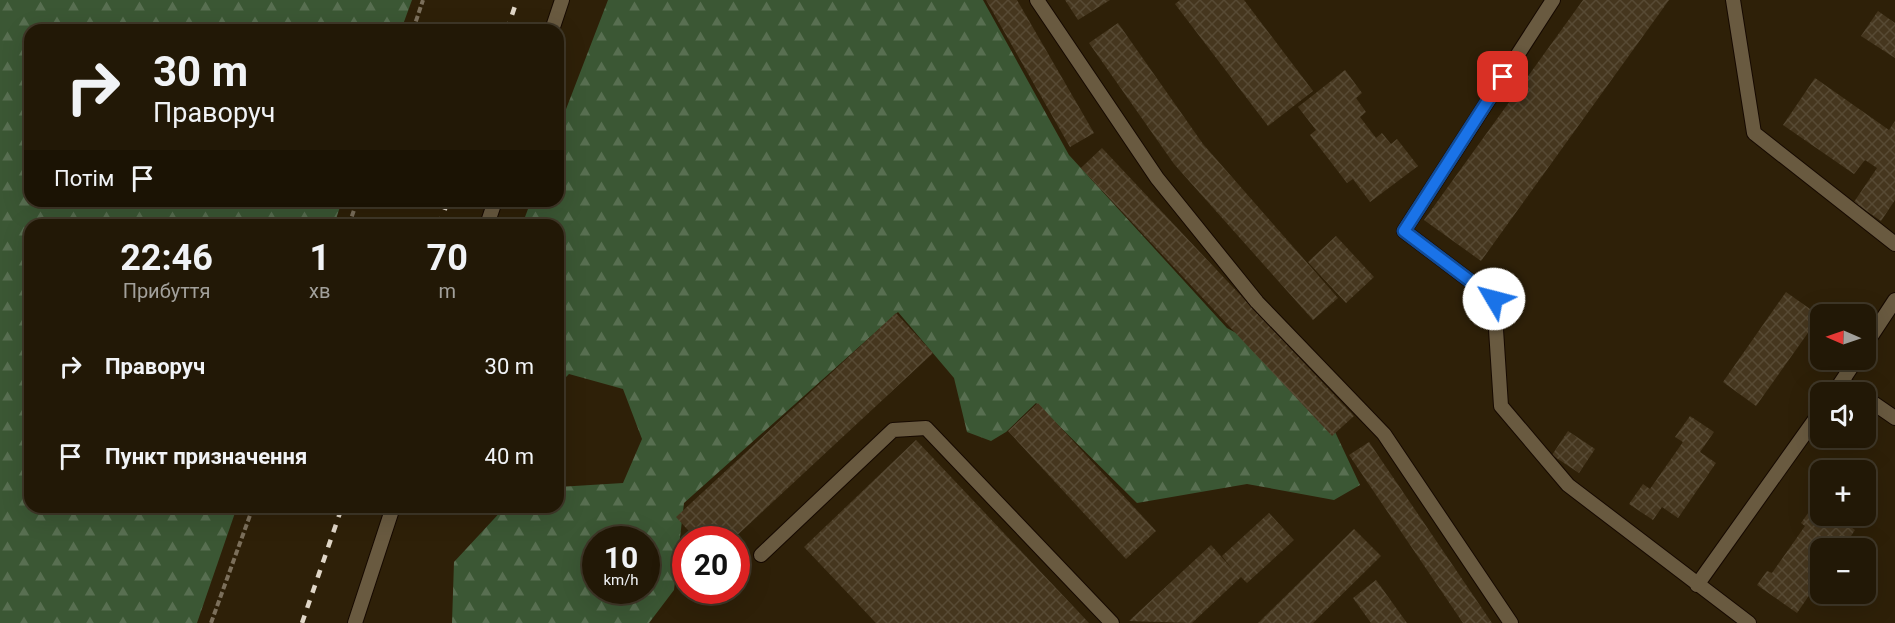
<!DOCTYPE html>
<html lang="uk">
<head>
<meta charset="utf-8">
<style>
  :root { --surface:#221806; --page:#2a2110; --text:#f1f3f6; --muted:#a2a09b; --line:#3f3728 }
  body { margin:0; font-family:Roboto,sans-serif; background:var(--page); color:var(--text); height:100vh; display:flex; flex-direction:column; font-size:22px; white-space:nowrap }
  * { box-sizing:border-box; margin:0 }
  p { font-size:20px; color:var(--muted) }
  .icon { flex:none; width:33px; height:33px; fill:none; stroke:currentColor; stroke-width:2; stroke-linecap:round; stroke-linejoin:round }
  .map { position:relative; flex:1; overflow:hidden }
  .drawer { position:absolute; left:24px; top:219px; width:540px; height:294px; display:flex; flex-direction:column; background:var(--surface); border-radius:18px; box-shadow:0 6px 24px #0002,0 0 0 2px var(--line) }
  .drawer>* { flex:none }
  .top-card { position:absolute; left:24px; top:24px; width:540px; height:183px; border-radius:18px; box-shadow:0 6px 24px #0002,0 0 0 2px var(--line); background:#221806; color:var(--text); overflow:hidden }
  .needle { width:39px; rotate:272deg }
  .buttons { position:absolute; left:1810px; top:304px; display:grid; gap:12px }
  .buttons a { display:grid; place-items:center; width:66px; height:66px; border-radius:12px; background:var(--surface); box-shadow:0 6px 24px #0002,0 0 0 2px var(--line); font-size:30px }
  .speed { position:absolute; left:582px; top:526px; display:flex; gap:12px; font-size:30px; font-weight:700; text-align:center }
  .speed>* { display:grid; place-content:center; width:78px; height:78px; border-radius:50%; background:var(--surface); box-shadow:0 6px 24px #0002,0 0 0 2px var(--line); line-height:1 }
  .speed small { font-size:15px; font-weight:400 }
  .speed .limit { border:9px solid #d22; background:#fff; color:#111 }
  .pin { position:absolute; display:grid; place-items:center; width:51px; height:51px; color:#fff; margin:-26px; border-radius:12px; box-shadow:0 3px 9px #0006 }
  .me { position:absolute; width:66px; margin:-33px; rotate:307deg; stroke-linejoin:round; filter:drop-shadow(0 0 4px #0008) }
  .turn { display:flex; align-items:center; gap:21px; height:126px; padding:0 30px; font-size:27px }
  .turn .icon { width:78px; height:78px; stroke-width:2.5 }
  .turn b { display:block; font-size:42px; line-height:51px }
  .then { display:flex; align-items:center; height:57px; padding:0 30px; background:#0003; gap:12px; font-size:22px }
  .eta { display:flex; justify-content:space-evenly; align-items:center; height:102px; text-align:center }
  .eta b { font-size:36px; font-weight:700; line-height:42px }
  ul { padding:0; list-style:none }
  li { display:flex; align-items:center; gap:18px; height:90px; padding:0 30px }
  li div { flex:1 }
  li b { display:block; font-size:22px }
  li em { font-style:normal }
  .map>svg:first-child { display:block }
</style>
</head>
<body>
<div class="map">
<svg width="1895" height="623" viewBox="0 0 1895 623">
  <defs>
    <pattern id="forest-firs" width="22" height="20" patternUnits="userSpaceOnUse" patternTransform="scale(1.5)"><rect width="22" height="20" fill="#3b5734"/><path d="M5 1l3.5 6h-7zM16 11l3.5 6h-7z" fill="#586f51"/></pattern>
    <pattern id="building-cross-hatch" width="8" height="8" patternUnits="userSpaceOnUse" patternTransform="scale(1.5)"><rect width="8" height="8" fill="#45361e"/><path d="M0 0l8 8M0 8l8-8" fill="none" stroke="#574a34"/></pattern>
  </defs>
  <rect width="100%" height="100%" fill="#2e2008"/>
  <path fill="url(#forest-firs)" fill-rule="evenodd" d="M0,0H412L401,30H30V201H342L334,225H30V507H237L197,623H0Z
    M608,0H983L1069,155L1227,328L1273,353L1329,419L1360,485L1334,500L1247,484L1137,503L1036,403L1006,432L991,441L967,432L954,378L898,312L684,503L674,590L649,623H452L454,562L505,507H558V487L623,483L642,439L623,389L569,374L558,385V225H522L531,201H558V130ZM596,540H646V591H596Z"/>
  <path fill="url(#building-cross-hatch)" d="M986,0H1017L1094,133L1070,147Z
    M1065,0H1110L1078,20Z
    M1180,0H1244L1313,91L1268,126L1175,4Z
    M1583,0H1669L1481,261L1424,220Z
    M1878,11L1895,23V58L1861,36Z
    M1118,23L1203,144L1338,298L1313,320L1174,164L1089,43Z
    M1345,70L1362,93L1356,98L1366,112L1360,117L1376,138L1382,133L1391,144L1397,139L1418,166L1370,202L1353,179L1347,183L1310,135L1316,130L1298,107Z
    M1815,78L1889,130L1895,121V200L1881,221L1854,202L1877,168L1865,160L1854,174L1783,125Z
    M1102,148L1354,416L1332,436L1081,168Z
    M1336,236L1374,277L1346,303L1308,262Z
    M1786,292L1820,316L1756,406L1723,382Z
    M896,313L933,353L732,540H697L676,517Z
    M1038,403L1156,531L1126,559L1008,431Z
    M1690,416L1714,432L1700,452L1716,463L1678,518L1662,507L1653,520L1629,504L1643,484L1650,489L1683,442L1675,437Z
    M1568,431L1595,449L1579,473L1552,455Z
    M916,440L1089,623H876L804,547Z
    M1369,442L1492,623H1463L1349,455Z
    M1816,502L1821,506V516H1835L1855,530L1842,549H1821V578L1797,613L1757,585L1767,571L1772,573L1805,526L1801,523Z
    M1269,513L1294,540L1247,583L1241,577L1192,623L1129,621L1211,545L1233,570L1222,556Z
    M1354,529L1381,556L1313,623H1258Z
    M1376,580L1407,623H1371L1353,598Z"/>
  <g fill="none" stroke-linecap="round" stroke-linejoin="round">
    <g stroke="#160900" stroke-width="16">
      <path id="lane" d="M1037,0L1157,178L1257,302L1384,434L1511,623
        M1553,0L1404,231L1494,299L1501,406L1568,485L1749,623
        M1733,0L1754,133L1895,244
        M552,30L562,0
        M487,225L495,201
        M1866,344L1895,300
        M1842,382L1859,393
        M1834,393L1856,360
        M1866,398L1895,418
        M761,555L893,430L926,428L1112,623
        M1697,585L1821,411
        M355,623L393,507"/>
    </g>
    <path stroke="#7b6f5b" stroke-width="4" stroke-dasharray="6 3" stroke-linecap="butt" d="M413,30L423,0
      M349,225L357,201
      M211,623L253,507"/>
    <use href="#lane" stroke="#695a40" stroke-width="14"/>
    <path stroke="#e0d6c7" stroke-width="4.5" stroke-dasharray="8 8" stroke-linecap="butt" d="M507,30L517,0
      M439,225L448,201
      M302,623L342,507"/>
  </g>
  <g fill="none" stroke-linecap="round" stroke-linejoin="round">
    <g stroke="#114b97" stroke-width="15">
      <path id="route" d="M1494,299L1404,231L1503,77"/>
    </g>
    <use href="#route" stroke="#1a73e8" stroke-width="10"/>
  </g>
</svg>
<div class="buttons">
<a><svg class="needle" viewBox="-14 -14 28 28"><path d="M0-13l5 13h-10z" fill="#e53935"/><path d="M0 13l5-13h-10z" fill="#a2a09b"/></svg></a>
<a><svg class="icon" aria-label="sound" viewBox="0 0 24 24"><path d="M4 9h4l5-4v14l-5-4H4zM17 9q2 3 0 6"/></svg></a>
<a>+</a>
<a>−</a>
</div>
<div class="speed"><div>10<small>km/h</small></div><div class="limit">20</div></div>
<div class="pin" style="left:1503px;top:77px;background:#d93025"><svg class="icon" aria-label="arrive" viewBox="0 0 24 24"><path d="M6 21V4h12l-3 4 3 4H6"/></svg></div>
<svg class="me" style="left:1494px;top:299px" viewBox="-20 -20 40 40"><circle r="19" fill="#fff"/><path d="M0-13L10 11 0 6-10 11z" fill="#1a73e8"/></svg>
<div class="top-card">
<div class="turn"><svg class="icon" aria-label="right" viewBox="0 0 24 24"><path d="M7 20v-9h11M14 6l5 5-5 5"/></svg><div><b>30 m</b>Праворуч</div></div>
<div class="then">Потім<svg class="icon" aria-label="arrive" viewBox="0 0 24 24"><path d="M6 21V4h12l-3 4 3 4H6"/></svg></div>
</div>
<section class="drawer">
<div class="eta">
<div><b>22:46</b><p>Прибуття</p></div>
<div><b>1</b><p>хв</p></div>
<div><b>70</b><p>m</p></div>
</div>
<ul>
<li><svg class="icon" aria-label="right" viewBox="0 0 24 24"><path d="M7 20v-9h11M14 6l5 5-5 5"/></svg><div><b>Праворуч</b></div><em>30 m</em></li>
<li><svg class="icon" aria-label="arrive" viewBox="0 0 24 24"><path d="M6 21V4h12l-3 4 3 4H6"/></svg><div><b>Пункт призначення</b></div><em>40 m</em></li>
</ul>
</section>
</div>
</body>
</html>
